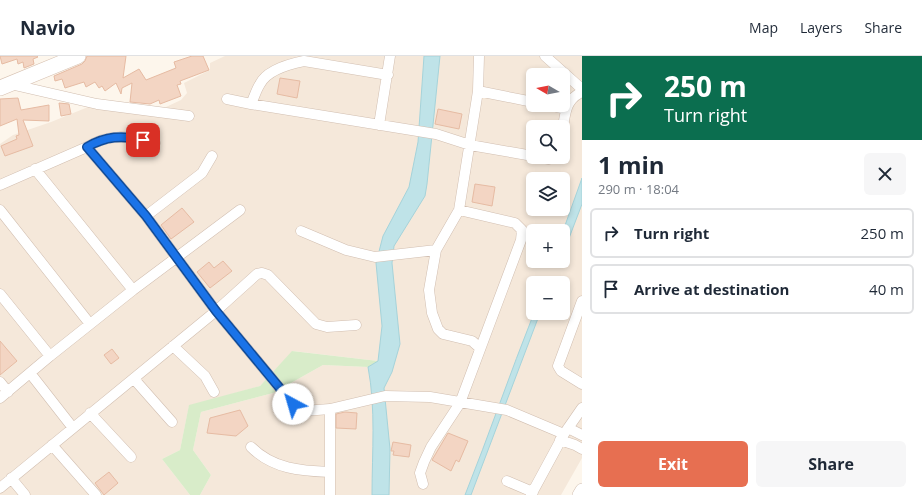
<!DOCTYPE html>
<html lang="en">
<head>
<meta charset="utf-8">
<style>
  :root { --surface:#fff; --page:#f6f6f7; --text:#1f2937; --muted:#747a83; --line:#e0e1e3; --accent:#e76f51 }
  body { margin:0; font-family:"Open Sans",sans-serif; background:var(--page); color:var(--text); height:100vh; display:flex; flex-direction:column; font-size:15px; white-space:nowrap }
  * { box-sizing:border-box; margin:0 }
  p { font-size:13px; color:var(--muted) }
  .icon { flex:none; width:22px; height:22px; fill:none; stroke:currentColor; stroke-width:2; stroke-linecap:round; stroke-linejoin:round }
  .map { position:relative; flex:1; overflow:hidden }
  .side { display:flex; flex-direction:column; background:var(--surface); width:340px }
  .side>* { flex:none }
  .guide { background:#0b6e4f; color:#fff; overflow:hidden }
  .needle { width:26px; rotate:279deg }
  .tools { position:absolute; left:526px; top:12px; display:grid; gap:8px }
  .tools a { display:grid; place-items:center; width:44px; height:44px; border-radius:6px; background:var(--surface); box-shadow:0 2px 6px #0003; font-size:20px }
  .pin { position:absolute; display:grid; place-items:center; width:34px; height:34px; color:#fff; margin:-17px; border-radius:8px; box-shadow:0 2px 6px #0006 }
  .me { position:absolute; width:44px; margin:-22px; rotate:321deg; stroke-linejoin:round; filter:drop-shadow(0 0 3px #0008) }
  .turn { display:flex; align-items:center; gap:14px; height:84px; padding:0 16px; font-size:18px }
  .turn .icon { width:52px; height:52px; stroke-width:2.5 }
  .turn b { display:block; font-size:28px; line-height:34px }
  .round { display:grid; place-items:center; flex:none; width:42px; height:42px; border-radius:6px; background:var(--page) }
  .head { display:flex; align-items:center; justify-content:space-between; height:68px; padding:0 16px }
  h1 { font-size:24px; font-weight:700; line-height:30px }
  .primary-button { display:flex; gap:8px; margin-top:auto; padding:8px 16px }
  .primary-button a { flex:1; height:46px; border-radius:6px; background:var(--accent); color:#fff; font-size:16px; font-weight:700; line-height:46px; text-align:center }
  .primary-button a+a { background:var(--page); color:var(--text) }
  ul { padding:0; list-style:none }
  li { display:flex; align-items:center; gap:12px; height:50px; margin:0 8px 6px; padding:0 8px; border:2px solid var(--line); border-radius:6px }
  li div { flex:1 }
  li b { display:block; font-size:15px }
  li em { font-style:normal }
  header { display:flex; align-items:center; gap:24px; box-sizing:border-box; height:56px; padding:0 20px; background:var(--surface); border-bottom:1px solid var(--line) }
  header strong { font-size:19px }
  nav { display:flex; gap:22px; margin-inline-start:auto; font-size:14px }
  main { display:flex; flex:1; min-height:0 }
  .map>svg:first-child { display:block }
</style>
</head>
<body>
<header>
<strong>Navio</strong>
<nav><a>Map</a><a>Layers</a><a>Share</a></nav>
</header>
<main>
<div class="map">
<svg width="582" height="439" viewBox="0 0 582 439">
  <rect width="100%" height="100%" fill="#fdf6ec"/>
  <path fill="#f5e8da" fill-rule="evenodd" d="M225,0H582V402L561,439H200L211,419L193,394L201,356L273,337L323,309L368,311L378,305L293,295L260,330L189,350L180,394L162,403L190,439H0V88L13,79L51,66L93,49L196,62L166,51L181,44L187,37L184,27L210,14V7ZM533,19H563V49H533ZM533,71H563V101H533ZM533,123H563V153H533ZM533,175H563V205H533ZM533,227H563V257H533Z"/>
  <path fill="#d8ecc9" d="M292,295L378,305L368,311L323,309L273,337L201,356L193,394L211,419L200,439H190L162,403L180,394L189,349L260,330Z"/>
  <path fill="#bfe3e8" stroke="#a5d3da" d="M424,0H440L427,128L425,140L394,190L392,207L400,288L392,316L384,332L390,393L389,439H372C372,396 376,353 368,311L378,305L382,270L376,207L383,180L409,131L418,86Z
    M582,122V148L563,198V175Z
    M534,257H540L471,439H465C489,379 510,317 534,257Z"/>
  <path fill="#f3d5c3" stroke="#e6bba3" d="M0,0H37L38,1L33,3L34,8L24,12L23,6L18,8L17,3L2,8Z
    M87,0H126L123,22L139,13L146,24L176,12L174,6L192,0H203L209,14L180,25L181,28L177,29L181,40L160,48L159,44L150,48L130,46L132,27L122,32L121,38L116,27L105,35L102,30L99,32L95,26L86,31L84,26L65,32L62,23L55,25L54,20L82,8L85,5Z
    M280,22L300,25L297,42L277,38Z
    M18,42L21,54L49,49V65L23,64L33,90L5,100L1,90L17,83L16,80L19,79L17,63L0,70V43Z
    M59,47L69,48L71,58L61,60Z
    M438,53L462,58L459,73L435,68Z
    M475,128L495,131L492,150L472,146Z
    M182,152L194,166L171,183L161,169Z
    M223,205L232,215L210,232L197,216L209,206L214,212Z
    M0,285L17,305L0,319Z
    M112,293L119,302L111,308L104,299Z
    M240,354L248,370L236,380L207,377L210,362Z
    M345,356L357,357L356,373L336,372V358Z
    M448,377L468,385L459,406L456,404L451,415L432,404Z
    M393,386L411,389L409,401L393,399L394,395H391Z
    M109,416L118,427L104,439L95,427Z"/>
  <g fill="none" stroke-linecap="round" stroke-linejoin="round">
    <g stroke="#d1beb0" stroke-width="11">
      <path id="minor" d="M479,0L478,35L459,154L436,194L429,234L432,257L438,273L443,278L472,285L480,292
        M545,0L582,33
        M10,28L97,48L189,60
        M478,35L533,46
        M227,43L251,48L436,78L470,89L533,100
        M251,48C254,42 256,34 260,28C267,14 289,8 304,5L388,19
        M548,49L566,53
        M379,69L390,0
        M563,72C565,57 566,43 582,36
        M87,91L146,160L216,255L297,353L304,355L330,353L385,340L430,341L507,354L564,378
        M537,101L549,103L554,101
        M35,113L133,234
        M0,129L87,91C112,76 129,81 155,87
        M0,154L90,268
        M146,160L202,117L212,100
        M301,175L346,194L375,201L436,194
        M0,238L50,300
        M582,245L558,310L561,315L582,328
        M173,290L205,320L214,336
        M30,317L73,372
        M134,323L172,366
        M0,326L8,336
        M0,342L50,300L133,234L240,154
        M90,357L131,401
        M568,372L582,379
        M560,384L575,389L582,393
        M52,389L96,439
        M251,391C273,413 301,415 330,416
        M11,422L25,439
        M507,425L533,436
        M423,428L420,417L424,406L431,391L460,347L521,184L522,174L515,167L459,154
        M0,432L216,255L257,218L262,217L268,219L316,268L327,271L356,269
        M330,439V353
        M531,439L564,378L582,352"/>
    </g>
    <g stroke="#d1beb0" stroke-width="14">
      <path id="tertiary" d="M579,439L582,434"/>
    </g>
    <g stroke="#d6c0b0" stroke-width="16">
      <path id="secondary" d="M0,32L78,0"/>
    </g>
    <use href="#minor" stroke="#fff" stroke-width="10"/>
    <use href="#tertiary" stroke="#fff" stroke-width="13"/>
    <use href="#secondary" stroke="#fff" stroke-width="15"/>
  </g>
  <g fill="none" stroke-linecap="round" stroke-linejoin="round">
    <g stroke="#114b97" stroke-width="10">
      <path id="route" d="M143,84C122,79 106,80 87,91L146,160L216,255L293,348"/>
    </g>
    <use href="#route" stroke="#1a73e8" stroke-width="7"/>
  </g>
</svg>
<div class="tools">
<a><svg class="needle" viewBox="-14 -14 28 28"><path d="M0-13l5 13h-10z" fill="#e53935"/><path d="M0 13l5-13h-10z" fill="#747a83"/></svg></a>
<a><svg class="icon" aria-label="search" viewBox="0 0 24 24"><circle cx="10" cy="10" r="6"/><path d="M15 15l6 6"/></svg></a>
<a><svg class="icon" aria-label="layers" viewBox="0 0 24 24"><path d="M12 4l9 5-9 5-9-5zM3 14l9 5 9-5"/></svg></a>
<a>+</a>
<a>−</a>
</div>
<div class="pin" style="left:143px;top:84px;background:#d93025"><svg class="icon" aria-label="arrive" viewBox="0 0 24 24"><path d="M6 21V4h12l-3 4 3 4H6"/></svg></div>
<svg class="me" style="left:293px;top:348px" viewBox="-20 -20 40 40"><circle r="19" fill="#fff"/><path d="M0-13L10 11 0 6-10 11z" fill="#1a73e8"/></svg>
</div>
<section class="side">
<div class="guide">
<div class="turn"><svg class="icon" aria-label="right" viewBox="0 0 24 24"><path d="M7 20v-9h11M14 6l5 5-5 5"/></svg><div><b>250 m</b>Turn right</div></div>
</div>
<div class="head"><div><h1>1 min</h1><p>290 m · 18:04</p></div><a class="round"><svg class="icon" aria-label="close" viewBox="0 0 24 24"><path d="M6 6l12 12M18 6L6 18"/></svg></a></div>
<ul>
<li><svg class="icon" aria-label="right" viewBox="0 0 24 24"><path d="M7 20v-9h11M14 6l5 5-5 5"/></svg><div><b>Turn right</b></div><em>250 m</em></li>
<li><svg class="icon" aria-label="arrive" viewBox="0 0 24 24"><path d="M6 21V4h12l-3 4 3 4H6"/></svg><div><b>Arrive at destination</b></div><em>40 m</em></li>
</ul>
<div class="primary-button"><a>Exit</a><a>Share</a></div>
</section>
</main>
</body>
</html>
